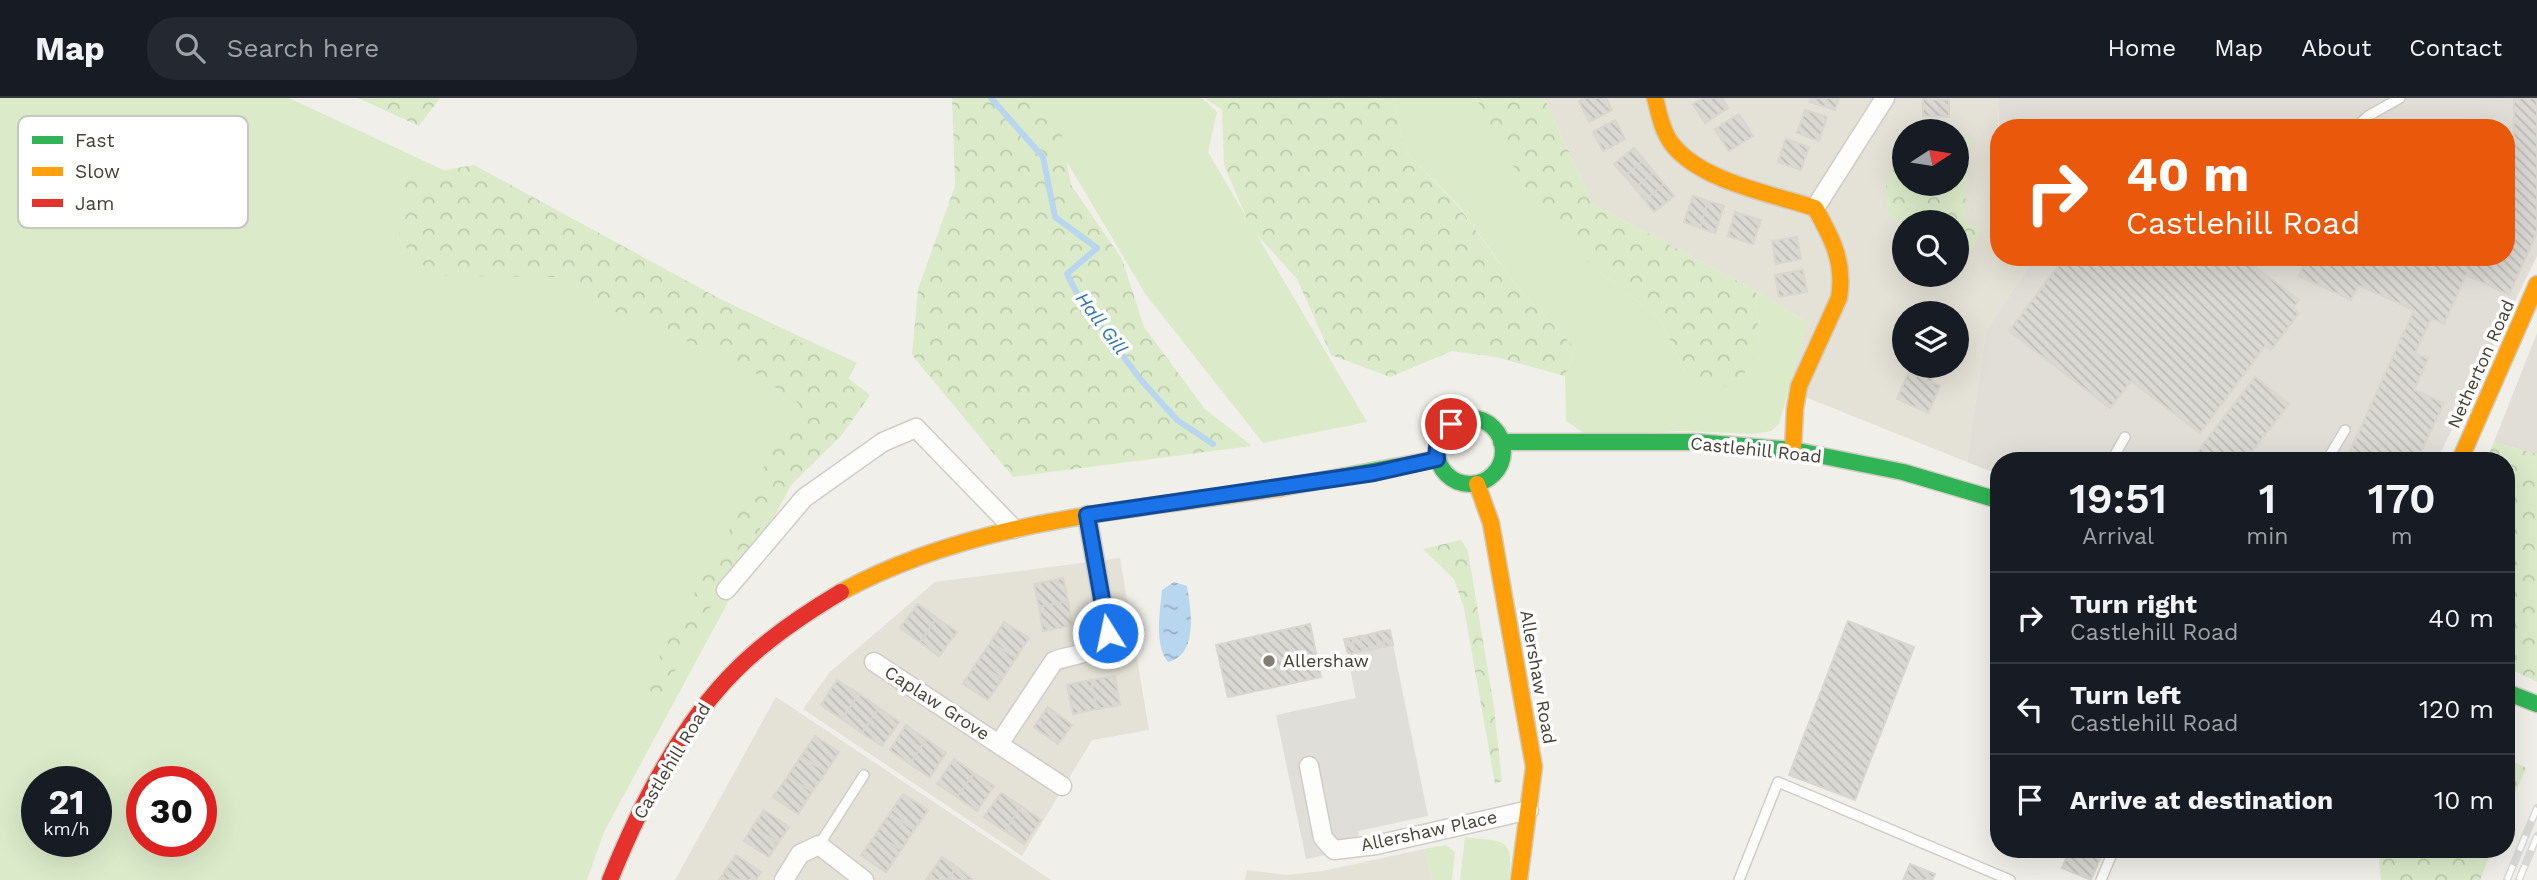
<!DOCTYPE html>
<html lang="en">
<head>
<meta charset="utf-8">
<style>
  :root { --surface:#171b24; --page:#242831; --text:#f1f3f6; --muted:#9ea1a6; --line:#363941 }
  body { margin:0; font-family:"Work Sans",sans-serif; background:var(--page); color:var(--text); height:100vh; display:flex; flex-direction:column; font-size:26px; white-space:nowrap }
  * { box-sizing:border-box; margin:0 }
  p { font-size:23px; color:var(--muted) }
  .icon { flex:none; width:38px; height:38px; fill:none; stroke:currentColor; stroke-width:2; stroke-linecap:round; stroke-linejoin:round }
  .map { position:relative; flex:1; overflow:hidden }
  .side { position:absolute; left:1990px; top:354px; width:525px; height:406px; display:flex; flex-direction:column; background:var(--surface); border-radius:28px; box-shadow:0 7px 28px #0002 }
  .side>* { flex:none }
  .hud { position:absolute; left:1990px; top:21px; width:525px; height:147px; border-radius:28px; box-shadow:0 7px 28px #0002; background:#ea580c; color:#fff; overflow:hidden }
  .needle { width:46px; rotate:78deg }
  .buttons { position:absolute; left:1892px; top:21px; display:grid; gap:14px }
  .buttons a { display:grid; place-items:center; width:77px; height:77px; border-radius:50%; background:var(--surface); box-shadow:0 7px 28px #0002; font-size:35px }
  .speed { position:absolute; left:21px; top:668px; display:flex; gap:14px; font-size:35px; font-weight:700; text-align:center }
  .speed>* { display:grid; place-content:center; width:91px; height:91px; border-radius:50%; background:var(--surface); box-shadow:0 7px 28px #0002; line-height:1 }
  .speed small { font-size:18px; font-weight:400 }
  .speed .limit { border:10px solid #d22; background:#fff; color:#111 }
  .pin { position:absolute; display:grid; place-items:center; width:60px; height:60px; color:#fff; margin:-30px; border:4px solid #fff; border-radius:50%; box-shadow:0 2px 7px #0007 }
  .me { position:absolute; width:77px; margin:-38px; rotate:350deg; stroke-linejoin:round; filter:drop-shadow(0 0 5px #0008) }
  .turn { display:flex; align-items:center; gap:24px; height:147px; padding:0 21px; font-size:32px }
  .turn .icon { width:91px; height:91px; stroke-width:2.5 }
  .turn b { display:block; font-size:49px; line-height:60px }
  .eta { display:flex; justify-content:space-evenly; align-items:center; height:119px; text-align:center }
  .eta b { font-size:42px; font-weight:600; line-height:49px }
  ul { padding:0; list-style:none }
  li { display:flex; align-items:center; gap:21px; height:91px; padding:0 21px; border-top:2px solid var(--line) }
  li div { flex:1 }
  li b { display:block; font-size:26px }
  li em { font-style:normal }
  header { display:flex; align-items:center; gap:42px; box-sizing:border-box; height:98px; padding:0 35px; background:var(--surface); border-bottom:2px solid var(--line) }
  header strong { font-size:33px }
  nav { display:flex; gap:38px; margin-inline-start:auto; font-size:24px }
  .search { width:490px; height:63px; background:var(--page); display:flex; align-items:center; gap:18px; box-sizing:border-box; padding:0 24px; border-radius:28px; color:var(--muted); font-size:26px }
  .map>svg:first-child { display:block }
</style>
</head>
<body>
<header>
<strong>Map</strong>
<div class="search"><svg class="icon" aria-label="search" viewBox="0 0 24 24"><circle cx="10" cy="10" r="6"/><path d="M15 15l6 6"/></svg>Search here</div>
<nav><a>Home</a><a>Map</a><a>About</a><a>Contact</a></nav>
</header>
<div class="map">
<svg width="2537" height="782" viewBox="0 0 2537 782">
  <defs>
    <pattern id="forest-crowns" width="20" height="18" patternUnits="userSpaceOnUse" patternTransform="scale(1.75)"><rect width="20" height="18" fill="#dbebc9"/><path d="M2 6a3 3 0 1 1 6 0M12 15a3 3 0 1 1 6 0" fill="none" stroke="#bdcbad"/></pattern>
    <pattern id="water-ripples" width="26" height="14" patternUnits="userSpaceOnUse" patternTransform="scale(1.75)"><rect width="26" height="14" fill="#b9d6ef"/><path d="M2 4q2-2 4 0t4 0M15 11q2-2 4 0t4 0" fill="none" stroke="#98afc2"/></pattern>
    <pattern id="building-back-hatch" width="6" height="6" patternUnits="userSpaceOnUse" patternTransform="scale(1.75)"><rect width="6" height="6" fill="#dad8d2"/><path d="M-1 5l2 2M0 0l6 6M5-1l2 2" fill="none" stroke="#bcbbb5"/></pattern>
  </defs>
  <rect width="100%" height="100%" fill="#f0efe9"/>
  <path fill="#e4e1d6" fill-rule="evenodd" d="M1544,0H1998V159H2035L1986,233L1967,364L1788,292L1808,225L1756,193L1593,106ZM1904,33H1956V86H1904ZM1904,124H1956V177H1904ZM1904,215H1956V268H1904Z
    M1120,460L1149,632L1092,642L1022,758L803,611L830,574L935,484Z
    M776,599L1051,782H675Z
    M1424,751L1432,782H1245L1247,772L1287,777L1323,773Z"/>
  <path fill="#e0ded7" d="M1998,0H2537V158L2437,362H1998V376L1967,364L1986,233L2035,159H2506V30H1999Z
    M2537,235V356L2494,344Z"/>
  <path fill="#dbebc9" fill-rule="evenodd" d="M0,0H289L857,265L604,734L587,782H0ZM37,684H96V744H37ZM142,684H201V744H142Z
    M1029,0H1202L1217,14L1208,54L1367,324L1263,345L1146,197Z
    M1393,0H1476L1597,172L1659,220L1687,277L1759,250L1756,193L1808,225L1779,326L1771,333L1755,336L1682,333L1588,338L1566,323L1565,278L1575,250L1519,191L1458,107L1406,54Z
    M1465,739C1503,744 1515,738 1509,782H1460Z
    M1446,747L1455,754L1452,782H1432L1424,751Z"/>
  <path fill="url(#forest-crowns)" d="M358,0H440L419,28Z
    M952,0H1042L1058,17L1071,87L1122,161L1144,229L1205,311L1252,348L1013,379L912,257L918,191L955,88Z
    M1205,0H1393L1406,54L1458,108L1519,191L1575,250L1565,278L1496,259L1452,253L1390,279L1331,257L1297,181L1251,130L1224,67L1222,12Z
    M1476,0H1544L1593,106L1756,193L1759,250L1735,291L1687,277L1659,220L1597,172L1544,123Z
    M1957,35L1970,42L1964,123L1981,131L1973,150L1957,153L1956,124L1904,125L1888,120L1886,89L1904,42V86H1956Z
    M474,67L803,246L870,297L841,338L783,395L692,538L660,604L639,596L799,306L744,267L587,202L556,179L434,178L399,142L405,79Z
    M2494,344L2537,356V584L2506,569V362H2486Z
    M1461,442L1468,453L1494,609L1502,683L1495,686L1464,510L1454,481L1423,451Z
    M2506,660L2526,670L2506,715Z
    M2378,751H2492L2480,782H2381Z"/>
  <path fill="#dfded9" d="M1390,532L1428,718L1358,733L1361,750L1306,761L1276,617L1356,600L1344,541Z"/>
  <path fill="url(#water-ripples)" d="M1174,484L1187,488C1191,511 1199,557 1168,564C1154,547 1160,512 1162,492Z"/>
  <g fill="none" stroke-linecap="round" stroke-linejoin="round">
    <path stroke="#b9d6ef" stroke-width="6" d="M991,0L1043,59L1055,119L1097,150L1067,176L1080,201L1141,282L1177,322L1213,346"/>
  </g>
  <path fill="url(#building-back-hatch)" stroke="#d8d6cf" stroke-width="2" d="M1586,0H1606L1612,12L1589,24L1579,3Z
    M1703,0H1722L1728,10L1705,25L1693,6Z
    M1811,0H1839L1835,12L1810,4Z
    M2514,0H2537V134L2509,197L2466,177L2444,226L2431,220L2415,255L2428,261L2414,292L2444,305L2421,354L2435,360L2434,362H2346L2414,212L2358,187L2351,202L2299,178L2307,159H2506V100L2513,103Z
    M1923,1L1949,2V19L1923,18Z
    M1805,12L1827,19L1819,43L1797,35Z
    M1739,16L1753,38L1729,53L1715,31Z
    M1615,22L1625,41L1603,53L1593,34Z
    M1786,41L1809,49L1801,72L1778,64Z
    M1634,50L1644,62L1625,78L1614,66Z
    M1644,62L1654,74L1635,90L1625,78Z
    M1654,74L1664,86L1645,102L1635,90Z
    M1664,86L1674,98L1654,114L1645,102Z
    M1693,98L1708,103L1700,130L1684,124Z
    M1708,103L1724,108L1715,135L1700,130Z
    M1735,114L1761,122L1753,146L1728,138Z
    M1797,139L1801,161L1776,166L1772,143Z
    M2065,159H2242L2299,202L2293,210L2299,215L2271,252L2265,248L2200,335L2131,283L2110,310L2009,233Z
    M1803,172L1807,194L1779,199L1775,177Z
    M1921,268H1939L1931,284L1940,288L1928,315L1897,301L1908,275L1916,279Z
    M2255,279L2289,306L2245,362H2191Z
    M1063,480L1068,503L1039,509L1034,486Z
    M1068,503L1072,527L1043,533L1039,509Z
    M918,506L937,520L920,544L900,530Z
    M937,520L957,534L939,558L920,544Z
    M1848,523L1914,549L1855,702L1789,677Z
    M1004,524L1029,540L1016,560L991,544Z
    M1310,526L1321,579L1228,599L1216,547Z
    M1390,532L1393,547L1385,549L1382,533Z
    M1382,533L1385,549L1378,550L1375,535Z
    M1375,535L1378,550L1370,552L1367,537Z
    M1367,537L1370,552L1363,553L1360,538Z
    M1360,538L1363,553L1355,555L1352,540Z
    M1352,540L1355,555L1348,556L1344,541Z
    M991,544L1016,560L1002,581L977,564Z
    M977,564L1002,581L988,602L963,586Z
    M1115,578L1120,607L1097,611L1091,582Z
    M837,582L859,596L842,621L821,607Z
    M1091,582L1097,611L1073,616L1067,587Z
    M859,596L879,610L862,635L842,621Z
    M1048,609L1072,627L1058,646L1034,629Z
    M879,610L899,624L882,648L862,635Z
    M906,627L926,641L910,666L890,652Z
    M815,638L839,654L826,674L801,658Z
    M926,641L946,655L930,679L910,666Z
    M801,658L826,674L812,694L788,678Z
    M954,661L974,675L957,699L937,686Z
    M974,675L994,688L977,713L957,699Z
    M788,678L812,694L798,716L773,699Z
    M1001,695L1021,708L1005,733L984,719Z
    M903,696L928,712L914,732L890,715Z
    M1021,708L1041,722L1024,746L1005,733Z
    M764,712L789,729L778,745L753,728Z
    M890,715L914,732L901,752L876,736Z
    M753,728L778,745L769,759L744,743Z
    M876,736L901,752L886,774L861,757Z
    M2070,751H2104L2091,782L2062,770Z
    M736,757L761,774L756,782H739L725,773Z
    M942,759L957,769L947,782H926Z
    M1910,766L1935,776L1932,782H1903Z
    M957,769L972,781L971,782H947Z
    M725,773L739,782H719Z"/>
  <g fill="none" stroke-linecap="round" stroke-linejoin="round">
    <g stroke="#cecdc7" stroke-width="12">
      <path id="lane" d="M2355,30L2368,18L2400,0
        M2112,362L2125,339
        M2327,362L2345,332
        M819,747L864,677
        M1739,782L1778,684L2010,782
        M2101,782L2114,751"/>
    </g>
    <g stroke="#cecdc7" stroke-width="21">
      <path id="street" d="M1815,110L1885,0
        M726,492L804,400L883,344L916,330L1014,431
        M874,564L1062,688
        M999,646L1054,563C1074,555 1100,558 1108,535L1087,417
        M1309,668L1323,740L1334,752L1376,747L1529,712
        M784,782L800,756L819,747L864,782"/>
    </g>
    <g stroke="#d0ccc0" stroke-width="19">
      <path id="fast" d="M1437 353a33 33 0 1 1 66 0a33 33 0 1 1-66 0Z
        M1501,344H1695L1793,352L1903,374L1998,402
        M1280,390L1437,361
        M2506,594L2537,606"/>
    </g>
    <g stroke="#d0ccc0" stroke-width="19">
      <path id="slow" d="M1655,0C1659,15 1662,33 1672,46C1700,83 1772,96 1815,110C1832,140 1845,164 1839,200L1799,288L1795,311L1793,352
        M2460,362L2537,186
        M1477,386L1491,425L1534,669L1519,782
        M841,494C976,420 1132,413 1280,390"/>
    </g>
    <g stroke="#d0ccc0" stroke-width="19">
      <path id="jam" d="M610,782C639,710 682,625 737,571C768,540 804,516 841,494"/>
    </g>
    <use href="#lane" stroke="#fdfdfc" stroke-width="9"/>
    <use href="#street" stroke="#fdfdfc" stroke-width="18"/>
    <use href="#fast" stroke="#30b455" stroke-width="16"/>
    <use href="#slow" stroke="#ff9f0a" stroke-width="16"/>
    <use href="#jam" stroke="#e5322d" stroke-width="16"/>
    <g stroke="#d9d9d8" stroke-width="8">
      <path id="rail" d="M2507,782L2537,710
        M2519,782L2537,738"/>
    </g>
    <use href="#rail" stroke="#fff" stroke-width="5" stroke-dasharray="16" stroke-linecap="butt"/>
  </g>
  <g fill="none" stroke-linecap="round" stroke-linejoin="round">
    <g stroke="#114b97" stroke-width="18">
      <path id="route" d="M1108,535L1087,417L1374,375L1437,361C1435,346 1440,337 1451,326"/>
    </g>
    <use href="#route" stroke="#1a73e8" stroke-width="12"/>
  </g>
  <circle fill="#827e74" stroke="#fff" stroke-width="2.5" cx="1269" cy="563" r="7"/>
  <g text-anchor="middle" stroke-width="7" stroke-linejoin="round" paint-order="stroke">
    <g font-size="18" fill="#464135" stroke="#fff">
      <text transform="translate(2481 266) rotate(-66)" y="6">Netherton Road</text>
      <text transform="translate(1756 352) rotate(6)" y="6">Castlehill Road</text>
      <text transform="translate(1538 579) rotate(80)" y="6">Allershaw Road</text>
      <text transform="translate(937 605) rotate(33)" y="6">Caplaw Grove</text>
      <text transform="translate(672 663) rotate(-59)" y="6">Castlehill Road</text>
      <text transform="translate(1429 733) rotate(-12)" y="6">Allershaw Place</text>
    </g>
    <g font-size="18" fill="#464135" stroke="#fff" text-anchor="start">
      <text x="1283" y="569">Allershaw</text>
    </g>
    <g font-size="19" font-style="italic" fill="#2d72b3" stroke="#fff">
      <text transform="translate(1102 225) rotate(53)" y="7">Hall Gill</text>
    </g>
  </g>
  <rect x="18" y="18" width="230" height="112" rx="10" fill="#fff" stroke="#c8c6c2" stroke-width="2"/>
  <rect x="32" y="38" width="31" height="8" fill="#30b455"/>
  <rect x="32" y="69" width="31" height="9" fill="#ff9f0a"/>
  <rect x="32" y="101" width="31" height="8" fill="#e5322d"/>
  <g font-size="19" fill="#464135">
    <text x="75" y="49">Fast</text>
    <text x="75" y="80">Slow</text>
    <text x="75" y="112">Jam</text>
  </g>
</svg>
<div class="buttons">
<a><svg class="needle" viewBox="-14 -14 28 28"><path d="M0-13l5 13h-10z" fill="#e53935"/><path d="M0 13l5-13h-10z" fill="#9ea1a6"/></svg></a>
<a><svg class="icon" aria-label="search" viewBox="0 0 24 24"><circle cx="10" cy="10" r="6"/><path d="M15 15l6 6"/></svg></a>
<a><svg class="icon" aria-label="layers" viewBox="0 0 24 24"><path d="M12 4l9 5-9 5-9-5zM3 14l9 5 9-5"/></svg></a>
</div>
<div class="speed"><div>21<small>km/h</small></div><div class="limit">30</div></div>
<div class="pin" style="left:1451px;top:326px;background:#d93025"><svg class="icon" aria-label="arrive" viewBox="0 0 24 24"><path d="M6 21V4h12l-3 4 3 4H6"/></svg></div>
<svg class="me" style="left:1108px;top:535px" viewBox="-20 -20 40 40"><circle r="17" fill="#1a73e8" stroke="#fff" stroke-width="3"/><path d="M0-11L8 9 0 5-8 9z" fill="#fff"/></svg>
<div class="hud">
<div class="turn"><svg class="icon" aria-label="right" viewBox="0 0 24 24"><path d="M7 20v-9h11M14 6l5 5-5 5"/></svg><div><b>40 m</b>Castlehill Road</div></div>
</div>
<section class="side">
<div class="eta">
<div><b>19:51</b><p>Arrival</p></div>
<div><b>1</b><p>min</p></div>
<div><b>170</b><p>m</p></div>
</div>
<ul>
<li><svg class="icon" aria-label="right" viewBox="0 0 24 24"><path d="M7 20v-9h11M14 6l5 5-5 5"/></svg><div><b>Turn right</b><p>Castlehill Road</p></div><em>40 m</em></li>
<li><svg class="icon" aria-label="left" viewBox="0 0 24 24"><path d="M17 20v-9H6M10 6l-5 5 5 5"/></svg><div><b>Turn left</b><p>Castlehill Road</p></div><em>120 m</em></li>
<li><svg class="icon" aria-label="arrive" viewBox="0 0 24 24"><path d="M6 21V4h12l-3 4 3 4H6"/></svg><div><b>Arrive at destination</b></div><em>10 m</em></li>
</ul>
</section>
</div>
</body>
</html>
